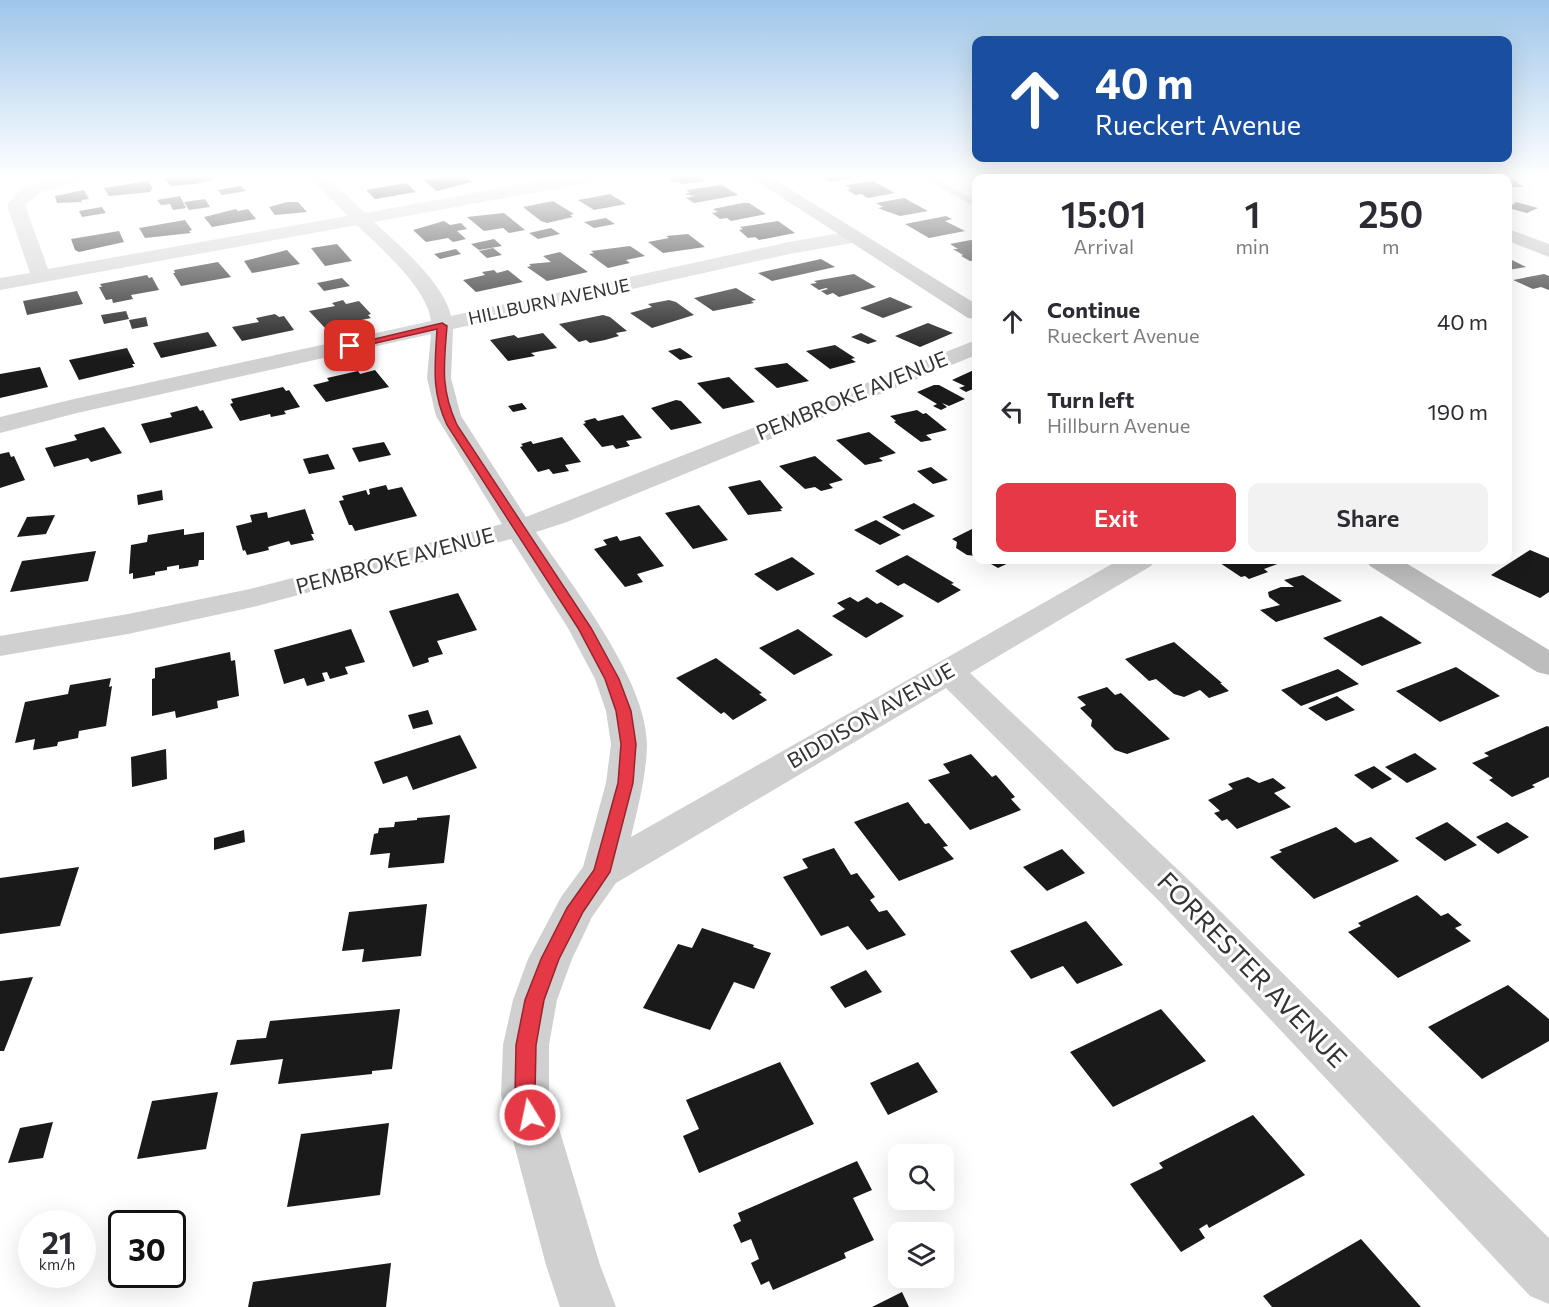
<!DOCTYPE html>
<html lang="en">
<head>
<meta charset="utf-8">
<style>
  :root { --surface:#fff; --page:#f2f2f3; --text:#2b2b33; --muted:#7c7c81; --accent:#e63946 }
  body { margin:0; font-family:Commissioner,sans-serif; background:var(--page); color:var(--text); height:100vh; display:flex; flex-direction:column; font-size:22px; white-space:nowrap }
  * { box-sizing:border-box; margin:0 }
  p { font-size:20px; color:var(--muted) }
  .icon { flex:none; width:33px; height:33px; fill:none; stroke:currentColor; stroke-width:2; stroke-linecap:round; stroke-linejoin:round }
  .map { position:relative; flex:1; overflow:hidden }
  .drawer { position:absolute; left:972px; top:174px; width:540px; height:390px; display:flex; flex-direction:column; background:var(--surface); border-radius:12px; box-shadow:0 6px 24px #0002 }
  .drawer>* { flex:none }
  .hud { position:absolute; left:972px; top:36px; width:540px; height:126px; border-radius:12px; box-shadow:0 6px 24px #0002; background:#1a4fa0; color:#fff; overflow:hidden }
  .controls { position:absolute; left:888px; top:1144px; display:grid; gap:12px }
  .controls a { display:grid; place-items:center; width:66px; height:66px; border-radius:12px; background:var(--surface); box-shadow:0 6px 24px #0002; font-size:30px }
  .speed { position:absolute; left:18px; top:1210px; display:flex; gap:12px; font-size:30px; font-weight:700; text-align:center }
  .speed>* { display:grid; place-content:center; width:78px; height:78px; border-radius:50%; background:var(--surface); box-shadow:0 6px 24px #0002; line-height:1 }
  .speed small { font-size:15px; font-weight:400 }
  .speed .limit { border:3px solid #111; border-radius:9px; background:#fff; color:#111 }
  .pin { position:absolute; display:grid; place-items:center; width:51px; height:51px; color:#fff; margin:-26px; border-radius:12px; box-shadow:0 3px 9px #0006 }
  .me { position:absolute; width:66px; margin:-33px; rotate:350deg; stroke-linejoin:round; filter:drop-shadow(0 0 4px #0008) }
  .turn { display:flex; align-items:center; gap:21px; height:126px; padding:0 24px; font-size:27px }
  .turn .icon { width:78px; height:78px; stroke-width:2.5 }
  .turn b { display:block; font-size:42px; line-height:51px }
  .eta { display:flex; justify-content:space-evenly; align-items:center; height:102px; text-align:center }
  .eta b { font-size:36px; font-weight:600; line-height:42px }
  .action { display:flex; gap:12px; margin-top:auto; padding:12px 24px }
  .action a { flex:1; height:69px; border-radius:12px; background:var(--accent); color:#fff; font-size:24px; font-weight:600; line-height:69px; text-align:center }
  .action a+a { background:var(--page); color:var(--text) }
  ul { padding:0; list-style:none }
  li { display:flex; align-items:center; gap:18px; height:90px; padding:0 24px }
  li div { flex:1 }
  li b { display:block; font-size:22px }
  li em { font-style:normal }
  .map>svg:first-child { display:block }
</style>
</head>
<body>
<div class="map">
<svg width="1549" height="1307" viewBox="0 0 1549 1307">
  <rect width="100%" height="100%" fill="#fff"/>
  <path fill="#1a1a1a" d="M175,176H211L213,180L194,184L170,186L165,178Z
    M464,176L472,182L437,191L423,180Z
    M670,176H700L706,181L681,184L678,182H672L669,179H674Z
    M823,176H853L854,178L829,182L822,178Z
    M1508,179L1520,182L1517,183L1524,187H1508Z
    M148,181L153,189L150,190L151,192L109,196L104,188Z
    M873,181L895,193L868,198L861,194L856,195L847,190L851,189L845,185Z
    M406,183L416,192L375,199L366,190Z
    M722,185L738,195L694,203L686,198L695,196L684,194L690,193L686,190Z
    M241,186L246,191L222,195L218,190Z
    M84,190L89,199L81,200L82,202L57,203L55,196Z
    M610,194L626,204L594,210L578,200Z
    M180,196L186,208L173,210L170,204L161,205L157,200Z
    M904,198L928,211L900,216L883,210L878,208L883,207L876,203Z
    M205,199L210,207L189,210L184,202Z
    M553,201L574,214L570,215L573,217L547,223L541,221L523,207Z
    M287,202H298L307,212L275,215L269,207Z
    M1516,202L1538,208L1527,213L1508,208Z
    M742,203H749L766,214L731,221L727,218L720,219L712,213L718,212L713,209Z
    M102,207L106,213L82,217L79,211Z
    M236,209L238,211L248,209L256,219L212,227L204,217Z
    M504,213L525,230L509,233L503,228L484,231L467,217Z
    M946,216L952,219L945,221L965,231L929,238L905,224Z
    M606,218L615,224L594,228L584,222Z
    M185,220L192,230L189,231L191,233L145,238L139,228Z
    M444,221L450,225L461,223L467,229L457,231L466,239L453,242L448,238L426,242L413,230Z
    M778,221L795,233L759,240L755,237L748,238L739,230L743,229L740,227Z
    M551,228L560,234L538,239L529,233Z
    M119,231L124,242L79,252L75,250L71,239Z
    M688,234L705,247L663,253L648,242L669,238L666,236Z
    M494,239L502,246L479,250L471,244Z
    M976,239V260L970,261L961,256L963,255L953,249H958L950,244Z
    M337,244L352,261L325,266L311,248Z
    M630,246L645,256L626,260L630,263L608,268L589,254L594,253L591,251Z
    M493,248L502,255L487,258L479,251Z
    M456,249L461,254L440,259L434,254Z
    M287,250L300,264L252,273L244,261Z
    M560,252L588,272L547,281L527,267L531,266L529,264L551,262L543,256Z
    M821,259L835,267L772,281L758,273Z
    M1508,259H1510L1526,267L1508,270Z
    M218,262L231,277L181,286L173,273H175L174,270Z
    M494,270L497,273L508,270L523,282L476,292L463,280L485,275L482,272Z
    M854,274L876,287L839,297L833,293L827,295L821,291L828,289L826,288L819,290L810,284L817,283L814,281Z
    M1544,274L1549,276V290L1541,287L1533,289L1513,280Z
    M147,275L149,278L152,277L159,290L131,295L133,299L113,303L112,299L106,300L99,287H102L100,284Z
    M342,278L350,286L324,291L317,283Z
    M736,288L756,300L751,301L754,303L713,311L694,298Z
    M77,291L83,304L27,315L23,301Z
    M890,297L913,307L883,318L860,308Z
    M343,300L346,304L359,301L371,314L368,315L371,318L325,328L309,311L335,306L332,303Z
    M669,300L676,302L694,315L652,328L630,313L652,307L648,304Z
    M126,311L129,319L104,324L101,315Z
    M275,314L279,317L284,316L294,330L242,341L232,327L259,322L256,318Z
    M603,315L610,317L627,331L616,333L619,336L605,340L590,343L586,340L579,342L559,324Z
    M146,317L148,326L132,329L129,320Z
    M928,323L953,333L920,347L895,336Z
    M208,332L217,346L161,358L153,343Z
    M543,333L557,348L531,353L535,356L508,361L490,340L514,335L518,338Z
    M861,333L877,341L868,344L851,337Z
    M835,345L855,358L851,359L856,362L830,369L806,351Z
    M127,348L135,364H132L134,367L79,380L69,360Z
    M680,348L693,357L680,360L668,351Z
    M787,363L809,381L777,388L754,368Z
    M40,367L48,387L0,398V374Z
    M976,369V391L973,389L966,392L959,388L965,386L952,380Z
    M375,370L389,387L326,402L313,385L329,381L327,378L358,371L360,374Z
    M729,377L755,402L723,409L697,383Z
    M934,385H939L965,399L949,406L942,403L947,407L941,410L933,406L937,404L917,392Z
    M283,387L286,391L289,390L300,407L284,411L286,414L271,417L270,414L240,421L230,404L233,403L231,399Z
    M676,400L681,401L702,423L671,430L651,408Z
    M522,403L527,409L513,412L508,406Z
    M197,406L200,411L203,410L213,428L150,443L141,424L172,417L170,413Z
    M917,410L923,414L926,413L947,430L926,435L932,440L921,442L894,422L896,421L890,416Z
    M623,415L642,438L626,441L630,446L616,449L613,445L602,447L583,424L586,423L584,421L595,418L598,421Z
    M104,427L122,453L91,462L88,458L54,467L45,448L77,440L74,435Z
    M869,432L896,453L879,458L883,461L865,465L836,440Z
    M562,437L581,462L565,465L569,471L553,474L549,469L538,472L520,447L523,446L521,444L531,441L533,444Z
    M384,442L391,455L359,462L352,448Z
    M9,452L11,457L14,456L25,480L0,488V454Z
    M328,454L335,469L309,474L303,459Z
    M815,456L843,480L829,484L833,488L821,491L815,487L805,489L779,466Z
    M931,467L948,480L933,484L917,471Z
    M760,480L783,508L780,509L782,511L748,515L728,487Z
    M386,485L388,490L402,487L417,516L355,531L352,525H349L339,501L344,500L342,496L366,490L368,495L370,494L369,489Z
    M162,490L163,500L138,505L137,495Z
    M914,503L935,516L903,530L882,517Z
    M699,505L728,540L693,549L665,513Z
    M305,509L314,534H311L314,540L291,545L289,541L268,547L269,550L247,555L245,550L243,551L236,526L252,522L250,515L267,512L268,518Z
    M55,515L46,534L17,537L27,517Z
    M876,520L901,535L880,545L854,530Z
    M976,527V556L967,555L956,548L957,542L952,539Z
    M184,529V535L204,532V560H199L198,566L179,569V565L167,567V570L155,572V575L133,579V573L129,574L131,545L147,542L148,535Z
    M617,536L620,541L640,536L664,566L637,574L643,582L625,587L594,549L607,545L603,540Z
    M1530,550L1549,558V592L1540,598L1491,575Z
    M96,551L88,581L10,592L22,561Z
    M907,555L954,583L951,584L961,590L938,603L904,583L898,586L875,571Z
    M792,557L815,574L777,591L754,574Z
    M984,560H1015L998,568Z
    M1220,560H1279L1283,562L1264,569L1268,572L1249,579L1245,576L1241,577L1217,561Z
    M1303,575L1342,601L1276,622L1260,610L1280,605L1269,597L1268,592L1281,587H1294L1284,580Z
    M458,593L477,630L437,641L443,654L428,658L429,662L413,667L389,611Z
    M850,597L858,602L867,597L877,604L881,602L904,616L866,638L832,616L845,609L837,603Z
    M1381,616L1422,643L1362,666L1323,638Z
    M351,629L365,662L345,667L348,674L330,679L327,672L322,673L325,681L307,686L304,678L284,684L274,650Z
    M798,629L833,655L794,675L759,648Z
    M1174,642L1222,683H1220L1229,691L1209,698L1200,690L1184,697L1174,694L1156,679L1149,681L1125,659Z
    M230,652L231,661L235,660L239,696L217,701L218,708L176,718L175,711L152,716V679L155,678V668Z
    M716,658L762,693L759,694L767,700L733,720L724,712L721,714L676,678Z
    M1456,667L1500,696L1440,722L1396,691Z
    M1338,669L1359,684L1301,706L1281,690Z
    M111,678L109,687L112,686L106,726L79,731L78,738L58,742L57,746L33,750L35,739L15,743L25,702L68,694L70,685Z
    M1107,687L1115,695L1121,693L1170,739L1127,754L1115,750L1091,726L1092,720L1080,708L1086,705L1077,697Z
    M1337,696L1355,710L1326,721L1308,708Z
    M428,710L433,724L413,729L408,715Z
    M1547,726L1549,727V777L1532,785L1535,787L1512,797L1489,780L1493,778L1472,763L1489,756L1484,753Z
    M460,735L477,768L413,790L407,776L383,784L374,762Z
    M166,749L167,779L132,787L131,757Z
    M1415,753L1437,769L1407,783L1385,767Z
    M971,754L992,777L996,775L1015,797L1011,799L1021,810L970,830L928,780L950,773L943,764Z
    M1374,766L1392,779L1372,789L1354,775Z
    M1248,777L1259,783L1273,778L1286,788L1274,793L1291,807L1237,829L1227,819L1222,821L1214,813L1220,811L1208,800L1233,789L1228,784Z
    M908,802L925,824L929,823L948,846L943,847L954,859L899,881L854,822Z
    M450,815L444,863L388,868L390,853L370,855L374,834L378,833L379,828L394,827L395,822L417,820V818Z
    M1447,822L1477,845L1445,861L1415,838Z
    M1507,822L1529,837L1498,854L1476,837Z
    M1336,827L1355,843L1371,837L1399,861L1314,899L1270,857L1282,852L1279,850Z
    M244,830L245,842L214,850V838Z
    M834,848L851,875L857,873L875,897L870,900L879,912L887,910L906,935L867,950L848,926L821,936L783,877L808,868L802,859Z
    M1062,849L1085,873L1047,891L1023,867Z
    M79,867L60,926L0,934V878Z
    M1417,895L1441,916L1448,913L1462,925L1455,928L1471,941L1398,978L1348,932L1361,926L1358,923Z
    M427,904L421,956L362,962L364,949L342,951L349,912Z
    M1086,921L1123,965L1077,984L1063,966L1031,979L1010,951Z
    M702,928L754,945L753,947L771,953L754,989L734,982L710,1030L643,1008L678,944L692,948Z
    M866,970L882,992L845,1008L830,987Z
    M33,977L4,1051H0V981Z
    M1508,985L1549,1019V1041L1482,1079L1428,1027Z
    M400,1009L392,1069L372,1071V1074L278,1084L283,1059L230,1065L237,1040L266,1038L270,1021Z
    M1161,1009L1206,1061L1113,1107L1070,1052Z
    M780,1062L814,1124L699,1173L683,1136L699,1129L686,1100Z
    M918,1062L938,1092L888,1115L870,1083Z
    M218,1092L206,1149L137,1159L152,1101Z
    M1253,1115L1305,1175L1209,1228L1207,1224L1199,1229L1205,1238L1181,1252L1130,1184L1163,1168L1159,1163Z
    M53,1122L43,1158L8,1163L20,1128Z
    M389,1123L380,1195L287,1207L301,1134Z
    M857,1161L872,1190L853,1198L874,1240L844,1253L846,1258L773,1290L769,1281L761,1285L751,1263L759,1259L751,1239L741,1243L733,1225L741,1221L738,1213Z
    M1361,1239L1421,1307H1272L1263,1296Z
    M391,1263L386,1307H248L253,1282Z
    M902,1292L909,1307H872Z"/>
  <g fill="none" stroke-linecap="round" stroke-linejoin="round">
    <path fill="#d0d0d0" fill-rule="evenodd" d="M918,176H930L976,200V207Z
      M1255,176H1265L1267,178H1257Z"/>
    <path fill="#d0d0d0" fill-rule="evenodd" d="M54,176H85L83,180L40,192L25,205L48,269L348,216L308,176H326L365,213L567,176H605L597,181L374,222C399,245 444,283 451,316L789,242L852,231L859,233L861,237L859,241L852,243L789,254L453,329L451,378L461,416L526,517L976,340V355L567,522L536,532C572,586 648,681 647,746C646,777 638,807 631,837L1119,560H1155L1151,566L970,673L1192,883L1549,1238V1304L1530,1296L1163,905L946,688L616,883L592,917L572,959L557,1000L549,1045V1095L600,1265L616,1307H560L546,1265L501,1095L503,1045L513,1000L528,959L561,897L583,867L606,783L611,744L606,711L595,679L568,628L511,539L253,607L128,634L0,656V636L128,614L250,589L502,524L436,416L427,378L431,334L77,413L0,433V417L74,399L431,321C427,287 380,248 357,225L0,290V278L30,273L7,205L21,189Z
      M1073,176H1092L1093,178H1074Z"/>
    <path fill="#bdbdbd" fill-rule="evenodd" d="M749,176H769L976,304V319L968,318Z
      M1393,176H1411L1412,178H1394Z
      M1508,229L1549,244V257L1508,241Z
      M1366,560H1401L1549,650V675L1537,672L1370,566Z"/>
  </g>
  <linearGradient id="sky" x2="0" y2="1"><stop stop-color="#9ec6ea"/><stop offset="0.49" stop-color="#fff"/><stop offset="1" stop-color="#fff" stop-opacity="0"/></linearGradient>
  <rect width="1549" height="359" fill="url(#sky)"/>
  <path fill="#e63946" stroke="#96252e" stroke-width="1.5" d="M442,323L447,326C444,365 440,388 457,425L591,628L619,679L631,711L636,744L633,783L610,872L583,912L559,959L544,1000L536,1045L535,1095L540,1115L537,1121L530,1124L523,1121L515,1095L516,1045L525,1000L541,959L567,908L594,870L618,783L621,744L616,711L605,679L578,628L447,425C431,390 435,367 437,329L350,349L345,346Z"/>
  <g text-anchor="middle" stroke-width="6" stroke-linejoin="round" paint-order="stroke">
    <g font-size="18" fill="#333" stroke="#fff">
      <text transform="translate(549 302) rotate(-12)" y="6">HILLBURN AVENUE</text>
    </g>
    <g font-size="21" fill="#333" stroke="#fff">
      <text transform="translate(852 396) rotate(-22)" y="7">PEMBROKE AVENUE</text>
      <text transform="translate(395 561) rotate(-15)" y="7">PEMBROKE AVENUE</text>
      <text transform="translate(871 716) rotate(-30)" y="7">BIDDISON AVENUE</text>
    </g>
    <g font-size="26" fill="#333" stroke="#fff">
      <text transform="translate(1252 970) rotate(46)" y="9">FORRESTER AVENUE</text>
    </g>
  </g>
</svg>
<div class="controls">
<a><svg class="icon" aria-label="search" viewBox="0 0 24 24"><circle cx="10" cy="10" r="6"/><path d="M15 15l6 6"/></svg></a>
<a><svg class="icon" aria-label="layers" viewBox="0 0 24 24"><path d="M12 4l9 5-9 5-9-5zM3 14l9 5 9-5"/></svg></a>
</div>
<div class="speed"><div>21<small>km/h</small></div><div class="limit">30</div></div>
<div class="pin" style="left:350px;top:346px;background:#d93025"><svg class="icon" aria-label="arrive" viewBox="0 0 24 24"><path d="M6 21V4h12l-3 4 3 4H6"/></svg></div>
<svg class="me" style="left:530px;top:1115px" viewBox="-20 -20 40 40"><circle r="17" fill="#e63946" stroke="#fff" stroke-width="3"/><path d="M0-11L8 9 0 5-8 9z" fill="#fff"/></svg>
<div class="hud">
<div class="turn"><svg class="icon" aria-label="ahead" viewBox="0 0 24 24"><path d="M12 20V5M6 11l6-6 6 6"/></svg><div><b>40 m</b>Rueckert Avenue</div></div>
</div>
<section class="drawer">
<div class="eta">
<div><b>15:01</b><p>Arrival</p></div>
<div><b>1</b><p>min</p></div>
<div><b>250</b><p>m</p></div>
</div>
<ul>
<li><svg class="icon" aria-label="ahead" viewBox="0 0 24 24"><path d="M12 20V5M6 11l6-6 6 6"/></svg><div><b>Continue</b><p>Rueckert Avenue</p></div><em>40 m</em></li>
<li><svg class="icon" aria-label="left" viewBox="0 0 24 24"><path d="M17 20v-9H6M10 6l-5 5 5 5"/></svg><div><b>Turn left</b><p>Hillburn Avenue</p></div><em>190 m</em></li>
</ul>
<div class="action"><a>Exit</a><a>Share</a></div>
</section>
</div>
</body>
</html>
